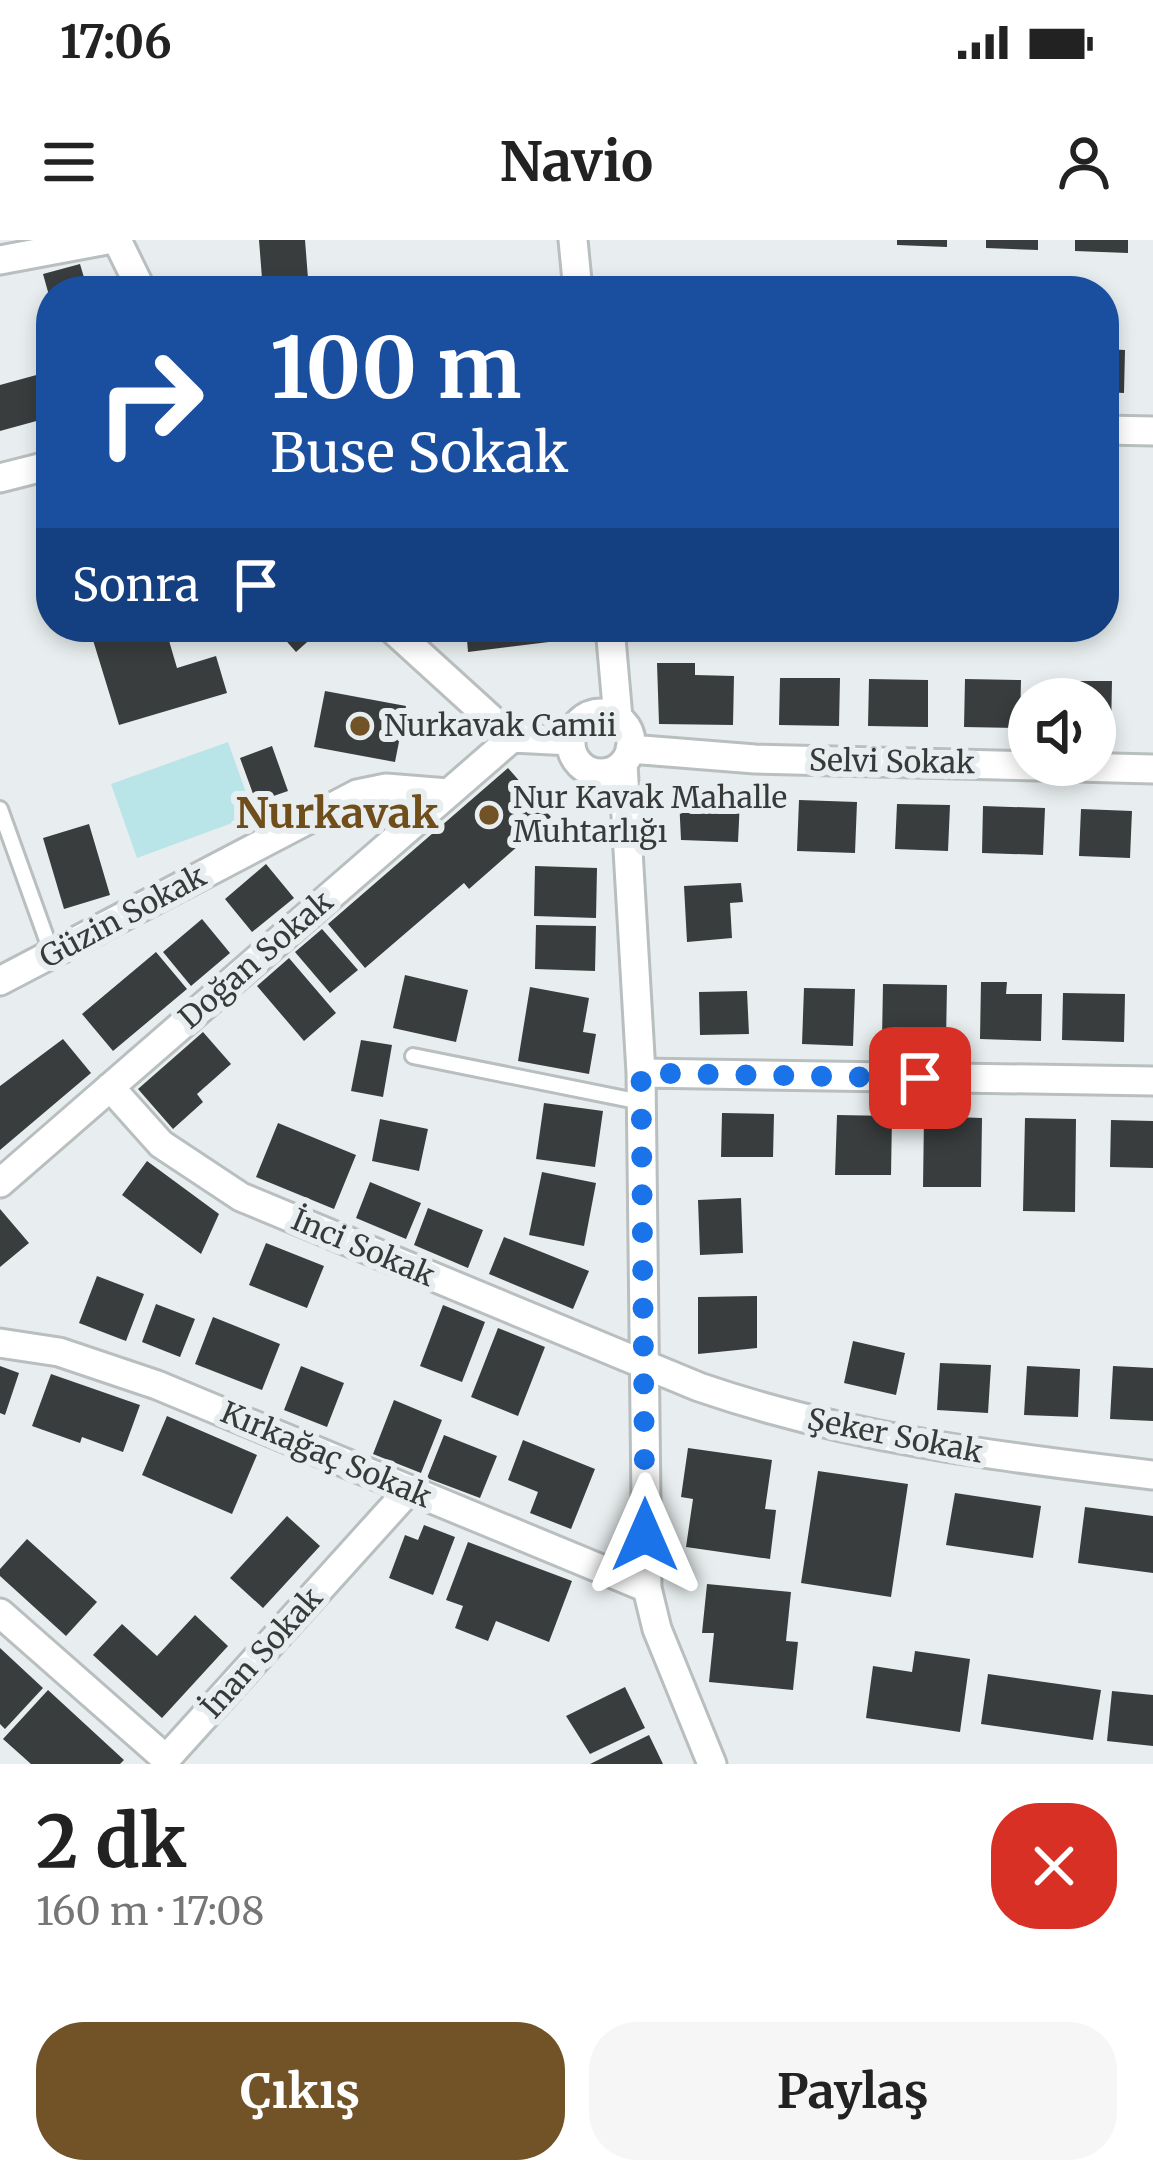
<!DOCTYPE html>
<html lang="tr">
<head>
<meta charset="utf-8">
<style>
  :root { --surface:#fff; --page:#f6f6f6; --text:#222; --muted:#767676; --accent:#715327 }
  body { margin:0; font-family:Merriweather,serif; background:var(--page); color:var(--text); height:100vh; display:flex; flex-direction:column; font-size:45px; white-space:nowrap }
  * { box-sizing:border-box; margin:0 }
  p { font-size:39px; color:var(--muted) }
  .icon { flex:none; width:66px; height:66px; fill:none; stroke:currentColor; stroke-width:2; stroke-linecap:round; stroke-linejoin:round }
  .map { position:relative; height:1524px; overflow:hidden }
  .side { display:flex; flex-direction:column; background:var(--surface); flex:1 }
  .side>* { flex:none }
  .top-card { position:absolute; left:36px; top:36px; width:1083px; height:366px; border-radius:48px; box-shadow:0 6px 18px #0003; background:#1a4fa0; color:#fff; overflow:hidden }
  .controls { position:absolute; left:1008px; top:438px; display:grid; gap:24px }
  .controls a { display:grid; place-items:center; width:108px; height:108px; border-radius:50%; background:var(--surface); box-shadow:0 6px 18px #0003; font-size:60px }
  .pin { position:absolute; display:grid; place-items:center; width:102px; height:102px; color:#fff; margin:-51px; border-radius:24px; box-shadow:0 6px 18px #0006 }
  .me { position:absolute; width:132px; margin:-66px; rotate:0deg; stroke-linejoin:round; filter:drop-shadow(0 0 9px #0008) }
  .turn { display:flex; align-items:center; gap:42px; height:252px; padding:0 36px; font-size:54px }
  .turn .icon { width:156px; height:156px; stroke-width:2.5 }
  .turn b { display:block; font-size:84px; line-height:102px }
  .then { display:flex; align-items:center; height:114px; padding:0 36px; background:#0003; gap:24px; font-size:45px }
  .round { display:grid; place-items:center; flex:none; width:126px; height:126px; border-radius:48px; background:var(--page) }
  .headline { display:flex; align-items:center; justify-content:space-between; height:204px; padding:0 36px }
  h1 { font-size:72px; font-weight:700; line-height:90px }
  .button { display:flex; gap:24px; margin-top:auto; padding:24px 36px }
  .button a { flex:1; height:138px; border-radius:48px; background:var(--accent); color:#fff; font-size:48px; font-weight:700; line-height:138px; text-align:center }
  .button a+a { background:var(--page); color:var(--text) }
  .status { display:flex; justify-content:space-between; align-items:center; height:84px; padding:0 60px; background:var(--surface); direction:ltr }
  .status svg { height:33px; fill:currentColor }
  header { display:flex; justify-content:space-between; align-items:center; height:156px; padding:0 36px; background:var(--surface); font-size:54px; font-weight:700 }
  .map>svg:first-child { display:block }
</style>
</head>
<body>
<div class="status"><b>17:06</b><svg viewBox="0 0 49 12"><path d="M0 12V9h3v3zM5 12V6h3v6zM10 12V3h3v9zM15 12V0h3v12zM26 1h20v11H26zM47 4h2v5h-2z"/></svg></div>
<header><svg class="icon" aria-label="menu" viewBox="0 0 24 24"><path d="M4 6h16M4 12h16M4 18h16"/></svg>Navio<svg class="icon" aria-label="person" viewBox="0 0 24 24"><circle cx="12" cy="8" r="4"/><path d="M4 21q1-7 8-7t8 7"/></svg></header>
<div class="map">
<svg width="1153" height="1524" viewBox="0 0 1153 1524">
  <rect width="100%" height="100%" fill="#e8eeef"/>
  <path fill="#b9e4e8" d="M228,502L254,575L137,618L111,544Z"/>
  <path fill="#393d3e" d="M259,0H305L309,51H263Z
    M897,0H947V7L897,5Z
    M986,0H1038V10L986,8Z
    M1075,0H1128V13L1075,11Z
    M80,24L88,51H51L50,59L43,34Z
    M1104,109L1125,110L1124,153L1104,152Z
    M51,131V177L0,191V145Z
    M1104,227H1115L1114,275H1104Z
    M89,387H165L177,428L216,416L227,453L119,485Z
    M274,387H324L296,412Z
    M466,387H555L557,401L468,412Z
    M657,423H695V435L734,436L733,485L659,484Z
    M780,438H840L839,486L779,485Z
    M869,439L928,440V487L868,486Z
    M965,439L1021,440L1020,488L964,487Z
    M1055,441H1112L1111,489H1095V459H1055Z
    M325,451L406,466L395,522L314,507Z
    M272,506L288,551L256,562L240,518Z
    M508,528L551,577L469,649L464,643L365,728L328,684Z
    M679,558L740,560L738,602L681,600Z
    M799,560L857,562L855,613L797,611Z
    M897,564L950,565L948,611L895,609Z
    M983,566L1045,568L1043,615L982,613Z
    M1081,569L1132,571L1130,618L1079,616Z
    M89,584L110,655L64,669L43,598Z
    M266,624L294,658L252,692L225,659Z
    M535,626L597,628L596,678L534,676Z
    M741,643L743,662L730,663L732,698L687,702L684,646Z
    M202,679L230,713L191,746L163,712Z
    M536,685L596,686L595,731L535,729Z
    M322,689L358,730L330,753L295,712Z
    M156,712L187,749L113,811L82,774Z
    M289,718L336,773L304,801L257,746Z
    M405,735L468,750L456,802L393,788Z
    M981,742H1007L1006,754H1042L1041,801L980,799Z
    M883,744L947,745L946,801L882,799Z
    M530,747L589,758L583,792L596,794L589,834L518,821Z
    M804,748L855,749L853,806L802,804Z
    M747,751L749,794L700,795L699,752Z
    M1063,753L1125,754L1124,802L1062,800Z
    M203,792L231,824L197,854L203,862L173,889L138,849Z
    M63,799L91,833L0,910V846Z
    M361,800L392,805L383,857L351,851Z
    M544,863L603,871L595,927L536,919Z
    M722,873L774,874L773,917H721Z
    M837,875L892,876L891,935H835Z
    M924,876L982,878L981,947H923Z
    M1025,878L1076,879L1075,972L1023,971Z
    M380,879L428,889L419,931L372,921Z
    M1111,880L1153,881V928L1110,927Z
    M278,883L356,915L334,969L256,937Z
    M147,921L219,974L201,1014L122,955Z
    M542,932L596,943L584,1006L529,995Z
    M370,942L421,963L406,999L356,978Z
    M741,958L743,1013L700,1015L698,960Z
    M428,968L483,990L468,1028L414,1005Z
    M0,969L29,1003L0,1027Z
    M504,997L589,1031L573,1069L489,1034Z
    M266,1003L324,1026L307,1068L249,1045Z
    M97,1036L144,1054L126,1101L79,1083Z
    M757,1056V1108L698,1114V1057Z
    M156,1064L195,1079L180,1117L142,1102Z
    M443,1065L485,1082L462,1142L420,1126Z
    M213,1077L280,1104L262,1150L195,1124Z
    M498,1088L545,1107L518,1176L471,1157Z
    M853,1101L905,1113L896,1155L844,1143Z
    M940,1123L991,1125L988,1173L937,1170Z
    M0,1126L19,1133L5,1175L0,1173Z
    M301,1126L344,1143L327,1187L284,1170Z
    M1027,1126L1080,1129L1078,1177L1024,1175Z
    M1113,1126L1153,1128V1181L1110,1179Z
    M51,1134L140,1165L123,1212L82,1197L80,1203L32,1186Z
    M394,1160L442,1180L421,1233L373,1214Z
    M167,1176L257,1215L232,1274L142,1235Z
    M444,1195L497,1216L480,1258L427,1238Z
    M523,1200L595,1229L571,1289L530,1273L538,1252L508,1240Z
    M688,1208L772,1220L765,1269L776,1270L770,1319L686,1307L693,1259L681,1257Z
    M818,1231L908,1244L891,1357L801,1343Z
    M955,1253L1041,1266L1033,1318L946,1305Z
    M1085,1267L1153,1276V1333L1078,1323Z
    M287,1276L320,1306L263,1368L230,1338Z
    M424,1285L455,1297L433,1355L389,1338L405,1295L418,1300Z
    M27,1299L97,1362L66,1396L0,1336V1329Z
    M468,1302L572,1341L549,1402L496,1381L488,1401L455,1388L463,1366L446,1360Z
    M707,1344L791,1352L786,1401L798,1402L793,1450L709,1442L714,1393H702Z
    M195,1375L228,1406L162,1478L93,1415L122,1384L157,1416Z
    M0,1408L43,1448L5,1489L0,1484Z
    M915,1411L970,1419L960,1492L866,1478L873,1426L912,1432Z
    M988,1434L1101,1450L1093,1500L981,1484Z
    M625,1447L645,1488L590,1514L566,1476Z
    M48,1450L124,1520L120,1524H31L3,1499Z
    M1112,1451L1153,1455V1506L1107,1501Z
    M649,1495L663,1524H590Z"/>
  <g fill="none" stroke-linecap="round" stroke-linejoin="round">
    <g stroke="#b9bebf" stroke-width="20">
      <path id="lane" d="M0,569L52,714
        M413,816L641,862"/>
    </g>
    <g stroke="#b9bebf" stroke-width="33">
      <path id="street" d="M117,0L142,51
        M573,0L578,51
        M0,20L107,0
        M1104,190L1153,191
        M0,238L51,225
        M390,387L512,498
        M610,387L618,478
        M571 503a30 30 0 1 1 60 0a30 30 0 1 1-60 0Z
        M512,498L571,501
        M630,509L755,519L1153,529
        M623,524L641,833L647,1348L657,1389L712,1524
        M0,741L357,554L386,548L448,553
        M641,833L1153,841
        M110,847L161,904L241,957L699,1147C847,1198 998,1217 1153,1235
        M0,943L512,498
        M0,1103L59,1112L157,1145L647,1348
        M0,1373L166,1519L409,1250"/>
    </g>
    <use href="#lane" stroke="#fff" stroke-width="14"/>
    <use href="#street" stroke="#fff" stroke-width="27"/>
  </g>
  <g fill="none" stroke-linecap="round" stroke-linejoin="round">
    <path stroke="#1a73e8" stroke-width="21" stroke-dasharray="0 37.8" d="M645,1295L641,833L920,838"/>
  </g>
  <g fill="#715327" stroke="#e8eeef" stroke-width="4.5">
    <circle cx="360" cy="486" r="12"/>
    <circle cx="489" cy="575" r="12"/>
  </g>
  <g text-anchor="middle" stroke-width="12" stroke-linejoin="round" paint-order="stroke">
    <g font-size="30" fill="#383a3a" stroke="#e8eeef" text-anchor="start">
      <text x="384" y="496">Nurkavak Camii</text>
      <text x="513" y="568">Nur Kavak Mahalle<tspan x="513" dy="34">Muhtarlığı</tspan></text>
    </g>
    <g font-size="30" fill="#383a3a" stroke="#e8eeef">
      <text transform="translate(892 522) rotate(1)" y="10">Selvi Sokak</text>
      <text transform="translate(123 677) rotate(-28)" y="10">Güzin Sokak</text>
      <text transform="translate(256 720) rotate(-41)" y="10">Doğan Sokak</text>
      <text transform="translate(363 1008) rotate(23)" y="10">İnci Sokak</text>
      <text transform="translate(895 1196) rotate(11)" y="10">Şeker Sokak</text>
      <text transform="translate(326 1215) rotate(23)" y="10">Kırkağaç Sokak</text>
      <text transform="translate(262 1413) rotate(-48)" y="10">İnan Sokak</text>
    </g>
    <g font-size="42" font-weight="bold" fill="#6f4e1b" stroke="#e8eeef">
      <text x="337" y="588">Nurkavak</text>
    </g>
  </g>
</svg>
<div class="controls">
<a><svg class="icon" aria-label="sound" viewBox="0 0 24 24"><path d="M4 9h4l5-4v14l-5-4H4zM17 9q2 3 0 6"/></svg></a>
</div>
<div class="pin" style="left:920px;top:838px;background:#d93025"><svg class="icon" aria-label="arrive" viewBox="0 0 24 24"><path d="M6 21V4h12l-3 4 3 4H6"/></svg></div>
<svg class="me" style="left:645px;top:1295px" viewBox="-20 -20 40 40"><path d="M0-17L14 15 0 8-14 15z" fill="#1a73e8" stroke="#fff" stroke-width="4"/></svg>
<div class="top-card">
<div class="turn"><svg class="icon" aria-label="right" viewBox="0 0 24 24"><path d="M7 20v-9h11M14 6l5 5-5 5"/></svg><div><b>100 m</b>Buse Sokak</div></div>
<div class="then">Sonra<svg class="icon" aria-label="arrive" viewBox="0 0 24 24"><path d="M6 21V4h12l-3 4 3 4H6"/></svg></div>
</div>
</div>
<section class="side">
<div class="headline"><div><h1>2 dk</h1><p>160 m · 17:08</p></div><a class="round" style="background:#d93025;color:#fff"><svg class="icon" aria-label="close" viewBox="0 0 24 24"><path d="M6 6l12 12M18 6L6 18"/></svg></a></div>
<div class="button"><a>Çıkış</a><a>Paylaş</a></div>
</section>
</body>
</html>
